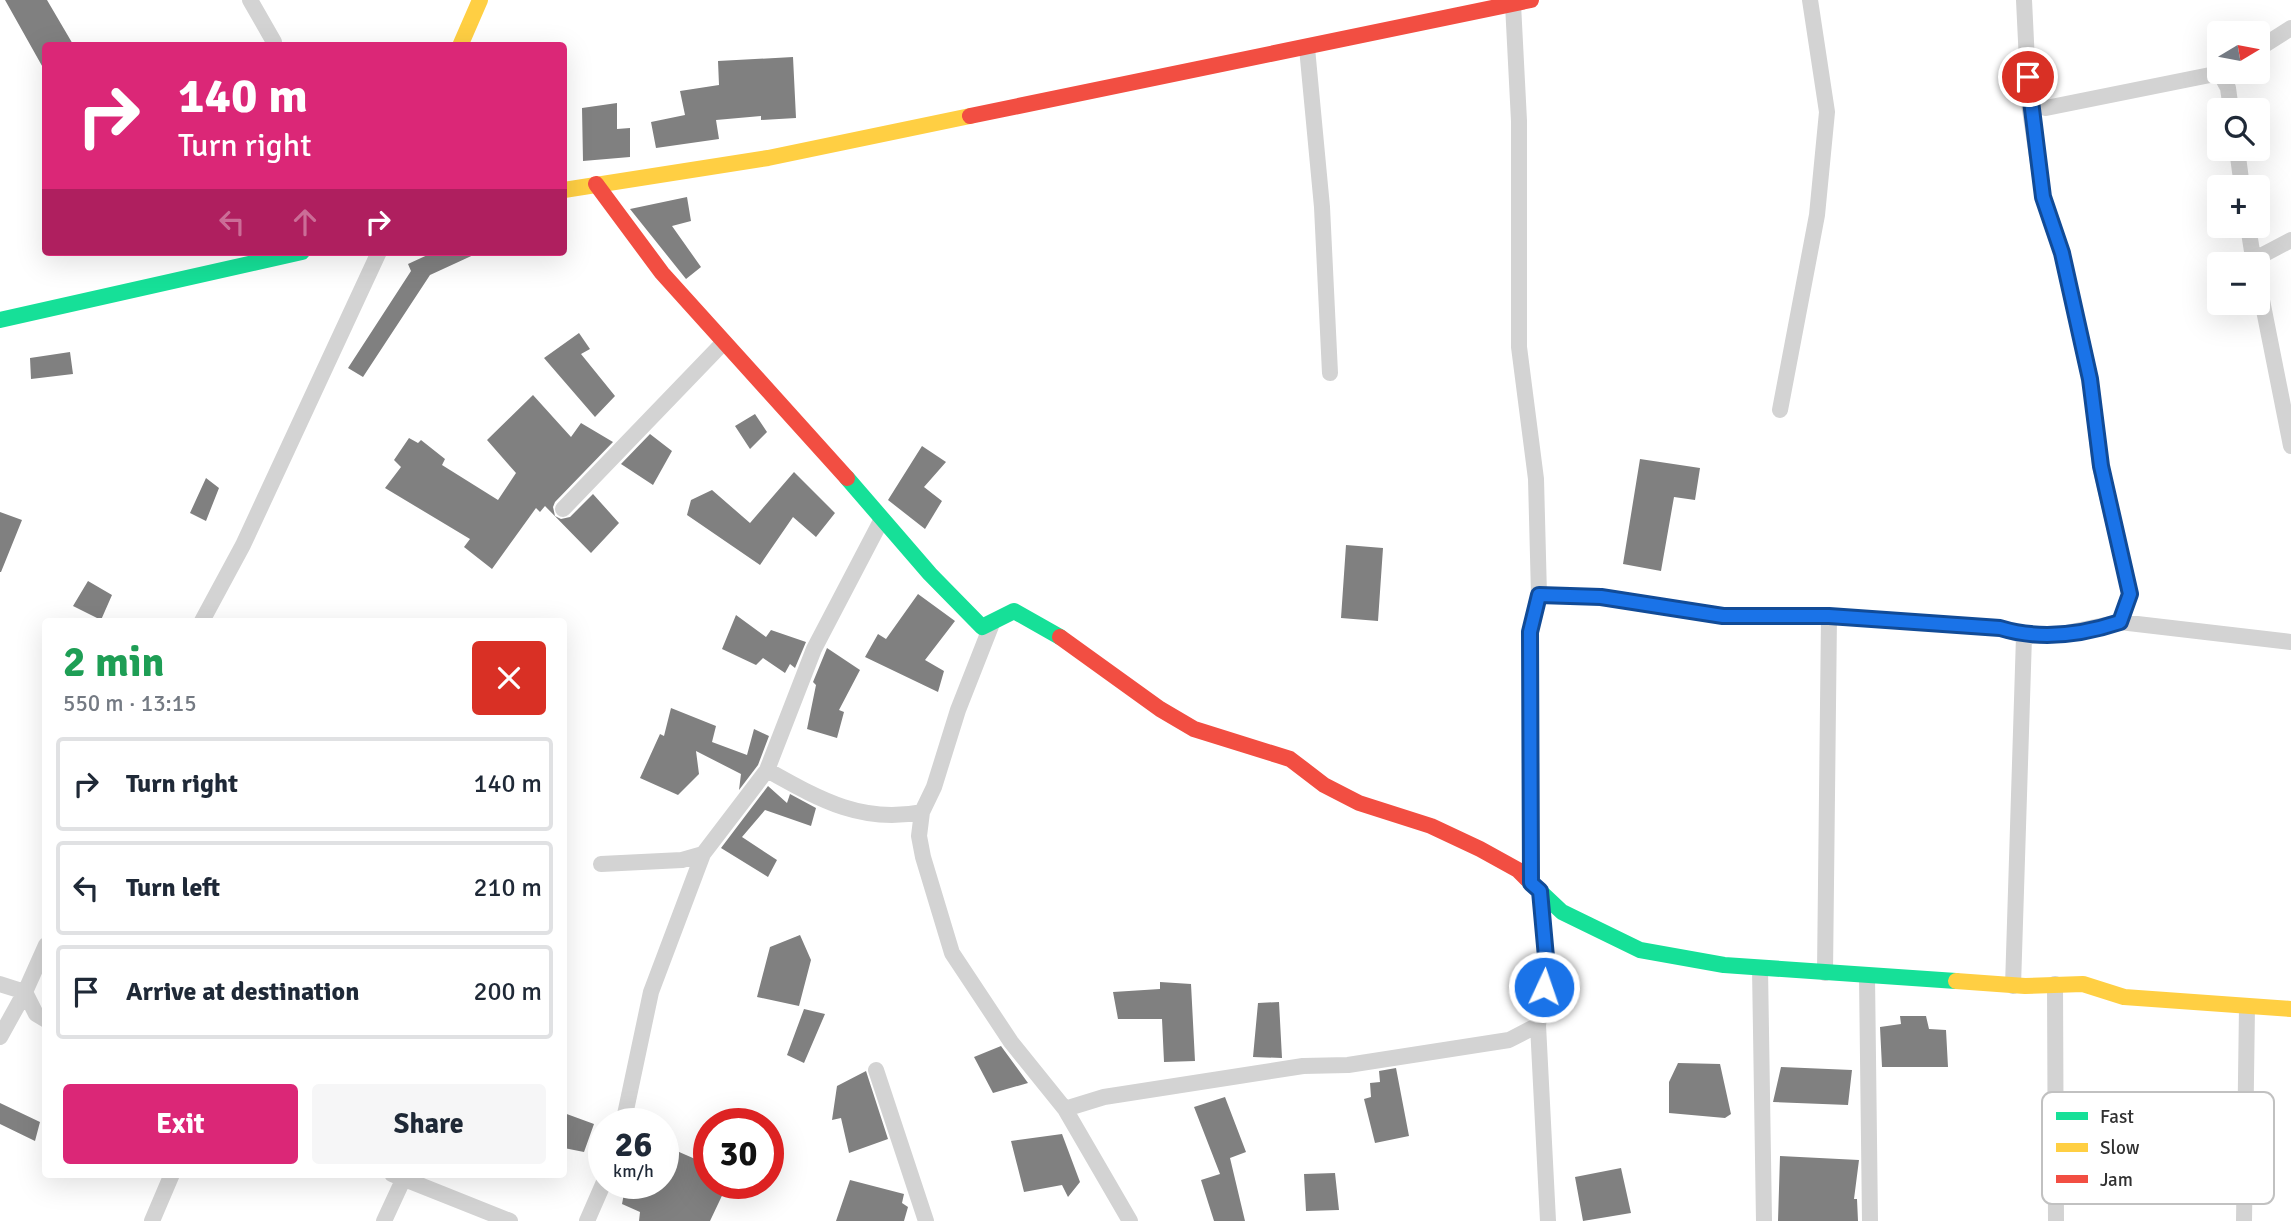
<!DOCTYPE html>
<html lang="en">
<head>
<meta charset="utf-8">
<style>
  :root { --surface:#fff; --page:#f6f6f7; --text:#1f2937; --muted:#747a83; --line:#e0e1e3; --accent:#db2777 }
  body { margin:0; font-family:Signika,sans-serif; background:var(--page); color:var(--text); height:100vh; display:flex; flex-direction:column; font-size:26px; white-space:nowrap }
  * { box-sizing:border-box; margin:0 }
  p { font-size:23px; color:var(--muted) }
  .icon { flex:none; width:38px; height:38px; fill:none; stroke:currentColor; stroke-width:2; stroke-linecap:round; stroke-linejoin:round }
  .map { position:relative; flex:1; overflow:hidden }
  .details { position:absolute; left:42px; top:618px; width:525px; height:560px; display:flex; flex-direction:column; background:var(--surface); border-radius:7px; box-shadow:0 7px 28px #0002 }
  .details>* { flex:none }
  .banner { position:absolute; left:42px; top:42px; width:525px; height:214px; border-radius:7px; box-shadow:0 7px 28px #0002; background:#db2777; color:#fff; overflow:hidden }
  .needle { width:46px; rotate:80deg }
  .buttons { position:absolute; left:2207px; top:21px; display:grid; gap:14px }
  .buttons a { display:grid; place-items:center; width:63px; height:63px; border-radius:7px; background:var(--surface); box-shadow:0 7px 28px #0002; font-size:35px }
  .speed { position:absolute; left:588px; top:1108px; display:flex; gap:14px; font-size:35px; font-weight:700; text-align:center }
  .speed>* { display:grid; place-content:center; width:91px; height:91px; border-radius:50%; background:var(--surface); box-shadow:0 7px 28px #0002; line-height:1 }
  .speed small { font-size:18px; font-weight:400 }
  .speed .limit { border:10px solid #d22; background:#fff; color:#111 }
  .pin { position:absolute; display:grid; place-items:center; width:60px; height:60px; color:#fff; margin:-30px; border:4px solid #fff; border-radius:50%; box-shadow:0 2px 7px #0007 }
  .me { position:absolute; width:77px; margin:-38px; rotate:3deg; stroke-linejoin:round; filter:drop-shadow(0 0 5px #0008) }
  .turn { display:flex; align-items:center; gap:24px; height:147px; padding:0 21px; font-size:32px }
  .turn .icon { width:91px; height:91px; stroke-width:2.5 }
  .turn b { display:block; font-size:49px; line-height:60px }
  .lanes { display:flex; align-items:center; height:66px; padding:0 21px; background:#0003; justify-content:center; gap:35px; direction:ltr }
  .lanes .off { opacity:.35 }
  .round { display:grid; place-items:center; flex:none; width:74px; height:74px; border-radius:7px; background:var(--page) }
  .headline { display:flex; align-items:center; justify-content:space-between; height:119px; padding:0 21px }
  h1 { font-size:42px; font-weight:800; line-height:52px; color:#1e9e55 }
  .cta { display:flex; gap:14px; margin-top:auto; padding:14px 21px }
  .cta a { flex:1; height:80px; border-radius:7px; background:var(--accent); color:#fff; font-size:28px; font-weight:800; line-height:80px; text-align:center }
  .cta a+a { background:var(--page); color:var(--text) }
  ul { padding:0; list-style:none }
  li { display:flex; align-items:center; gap:21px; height:94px; margin:0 14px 10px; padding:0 7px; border:4px solid var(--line); border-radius:7px }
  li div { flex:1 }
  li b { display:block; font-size:26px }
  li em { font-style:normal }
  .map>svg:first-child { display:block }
</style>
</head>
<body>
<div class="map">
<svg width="2291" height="1221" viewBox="0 0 2291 1221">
  <rect width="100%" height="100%" fill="#fff"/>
  <path fill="#808080" d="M5,0H47L74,46H46V73Z
    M793,57L796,118L761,120V116L716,120L719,139L656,148L651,122L685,115L680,91L719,85L718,61Z
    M617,103V129L630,128V157L583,161L582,108Z
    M687,197L691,221L672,226L701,267L686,279L630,209Z
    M434,252H480L430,275L363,377L348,368L411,271L408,264Z
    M579,333L590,349L581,354L615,396L595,417L544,358Z
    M70,352L73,374L31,379L30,358Z
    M533,395L571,437L581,423L613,442L555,502L553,507L555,516L561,519L570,517L593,494L619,523L591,553L545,506L540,512L536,508L492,569L464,547L470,539L385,488L401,467L394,460L409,438L418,443L421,440L445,459L442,465L498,500L516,473L487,440Z
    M755,414L767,432L750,449L735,426Z
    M650,434L672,451L653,485L621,464Z
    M922,446L946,462L924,487L942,501L925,529L888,500Z
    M1640,459L1700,468L1695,500L1674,497L1661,571L1623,564Z
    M794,472L835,513L816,537L793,517L760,565L687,515L691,500L712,490L750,523Z
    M206,478L219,488L206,521L190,513Z
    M0,512L22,520L1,572H0Z
    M1346,545L1383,548L1378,621L1341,618Z
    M88,581L112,595L101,620L73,606Z
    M918,594L955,621L925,660L944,671L938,692L865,657L878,634L886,639Z
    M736,615L766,637L771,630L806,642L795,668L790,664L785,673L763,658L756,665L722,649Z
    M827,648L860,670L839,710L844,712L837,738L807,729L816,685L813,682Z
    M671,708L716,726L712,742L747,755L754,729L769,736L758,765L739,790L741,774L696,751L699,774L678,795L640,778L660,734L664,736Z
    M768,786L787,803L790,794L816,808L811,826L765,810L742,837L777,860L768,877L721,848Z
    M800,935L811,960L799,1006L757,997L770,947Z
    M1160,982L1191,984L1195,1061L1164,1062L1162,1019H1118L1113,992L1160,989Z
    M1279,1002L1282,1058L1253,1057L1258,1003Z
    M804,1009L825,1014L804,1063L787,1055Z
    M1900,1016H1926L1929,1029L1946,1030L1948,1067H1882L1880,1027L1901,1024Z
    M1001,1046L1028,1083L993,1093L974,1057Z
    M1678,1063L1720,1064L1731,1114L1725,1118L1669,1113V1082Z
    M1781,1067L1852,1070L1848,1105L1773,1102Z
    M1396,1068L1409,1136L1375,1143L1364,1099L1371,1097L1370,1083L1380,1082L1379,1071Z
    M866,1071L888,1139L849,1153L841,1118L832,1120L837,1086Z
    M1225,1097L1246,1152L1230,1158L1245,1221H1214L1201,1180L1220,1174L1194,1107Z
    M0,1103L40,1122L35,1141L0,1124Z
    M564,1113L594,1124L584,1152L564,1148Z
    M1062,1134L1080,1182L1068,1197L1062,1185L1024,1192L1011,1141Z
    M663,1145L709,1165V1183H728L710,1221H639L640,1212L622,1204L626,1183H663Z
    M1780,1156L1859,1160L1854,1199H1857L1858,1221H1778Z
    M1621,1168L1631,1213L1583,1221L1575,1177Z
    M1335,1173L1339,1210L1306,1211L1304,1174Z
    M850,1180L904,1194L902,1203L908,1207L904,1221H836Z"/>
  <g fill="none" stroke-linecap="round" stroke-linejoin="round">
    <path stroke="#d3d3d3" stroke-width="16" d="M250,0L274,42
      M2024,0L2029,103L2043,197L2062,253L2090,379L2100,466L2130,594L2120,622
      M1513,4L1519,121V347L1536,479L1539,595L1530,632L1531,883
      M1307,48L1322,207L1330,373
      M2258,49L2291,28
      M2029,103L2046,108L2220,73L2228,88L2231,110
      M2237,149L2242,187
      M2248,226L2254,264
      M2253,260L2291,240
      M2258,280L2291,446
      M1780,410L1817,215L1827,112L1810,0
      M563,509L723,343
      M882,519L814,649L767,770C819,799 861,824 922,812
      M1539,595L1601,597L1723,616H1829L2000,628L2024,636L2056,635L2120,622L2291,642
      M202,621L243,545L379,252
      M991,626L958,710L934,787L922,812L919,836L923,857L952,953L1011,1042L1065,1109L1130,1221
      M601,864L682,860L703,854L767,770
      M1540,891L1547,968L1538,1025L1548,1221
      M1760,968L1764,1221
      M1825,973L1829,616
      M1867,976L1870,1221
      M0,984L25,992
      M2055,984L2056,1221
      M2013,986L2024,636
      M25,992L36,1014L46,1020
      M0,1037L25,992L46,945
      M876,1070L926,1221
      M1065,1109L1104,1097L1303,1066L1348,1065L1509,1040L1538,1025
      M623,1124L651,992L703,854
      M392,1174L510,1221
      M152,1221L172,1174
      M384,1221L403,1180
      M587,1221L604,1182
      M2244,1221L2247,1007"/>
    <path stroke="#16e098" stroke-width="16" d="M0,320L302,252
      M847,478L930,574L982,627L1014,611L1060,637
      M1527,879L1562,912L1640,950L1724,965L1956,981"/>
    <path stroke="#ffcf43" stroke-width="16" d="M460,46L480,0
      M564,190L768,158L970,116
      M1956,981L2025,986L2083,984L2124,997L2291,1009"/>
    <path stroke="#f24e42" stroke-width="16" d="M970,116L1531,0
      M596,184L662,273L847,478
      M1060,637L1160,709L1194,729L1290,759L1324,785L1359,803L1431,826L1480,849L1518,870L1527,879"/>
  </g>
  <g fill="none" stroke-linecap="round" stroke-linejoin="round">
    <g stroke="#114b97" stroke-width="18">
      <path id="route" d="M1544,987L1547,968L1540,891L1531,883L1530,632L1539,595L1601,597L1723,616H1829L2000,628C2039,640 2081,635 2120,622L2130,594L2101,466L2090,379L2062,253L2043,197L2028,77"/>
    </g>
    <use href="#route" stroke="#1a73e8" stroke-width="12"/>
  </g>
  <rect x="2042" y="1092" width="232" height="112" rx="10" fill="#fff" stroke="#c1c1c1" stroke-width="2"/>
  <rect x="2056" y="1112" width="32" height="8" fill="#16e098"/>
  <rect x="2056" y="1143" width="32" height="9" fill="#ffcf43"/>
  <rect x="2056" y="1175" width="32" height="8" fill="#f24e42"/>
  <g font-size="19" fill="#313131">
    <text x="2100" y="1123">Fast</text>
    <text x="2100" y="1154">Slow</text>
    <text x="2100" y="1186">Jam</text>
  </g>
</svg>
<div class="buttons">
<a><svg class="needle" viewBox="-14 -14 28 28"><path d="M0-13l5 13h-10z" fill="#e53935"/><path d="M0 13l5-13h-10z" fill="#747a83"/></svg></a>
<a><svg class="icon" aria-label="search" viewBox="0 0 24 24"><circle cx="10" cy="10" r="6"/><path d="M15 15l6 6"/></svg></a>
<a>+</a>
<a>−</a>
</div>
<div class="speed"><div>26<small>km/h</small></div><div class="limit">30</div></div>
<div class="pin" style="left:2028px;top:77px;background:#d93025"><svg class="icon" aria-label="arrive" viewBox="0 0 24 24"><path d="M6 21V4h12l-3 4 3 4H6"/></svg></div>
<svg class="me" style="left:1544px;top:987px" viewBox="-20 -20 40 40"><circle r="17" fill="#1a73e8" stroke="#fff" stroke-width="3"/><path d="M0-11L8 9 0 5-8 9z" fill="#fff"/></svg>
<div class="banner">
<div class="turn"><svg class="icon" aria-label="right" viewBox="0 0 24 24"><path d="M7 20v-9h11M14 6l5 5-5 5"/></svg><div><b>140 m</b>Turn right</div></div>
<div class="lanes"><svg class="icon off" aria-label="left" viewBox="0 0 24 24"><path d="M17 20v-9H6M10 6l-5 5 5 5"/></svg><svg class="icon off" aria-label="ahead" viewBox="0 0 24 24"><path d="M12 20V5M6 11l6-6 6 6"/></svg><svg class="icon" aria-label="right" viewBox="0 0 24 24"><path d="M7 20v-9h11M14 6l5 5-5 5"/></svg></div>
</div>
<section class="details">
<div class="headline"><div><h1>2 min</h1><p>550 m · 13:15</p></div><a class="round" style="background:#d93025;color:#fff"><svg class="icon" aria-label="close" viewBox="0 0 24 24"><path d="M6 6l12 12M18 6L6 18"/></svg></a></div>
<ul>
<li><svg class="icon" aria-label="right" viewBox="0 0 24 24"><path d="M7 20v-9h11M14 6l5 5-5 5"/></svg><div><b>Turn right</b></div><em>140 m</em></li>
<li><svg class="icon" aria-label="left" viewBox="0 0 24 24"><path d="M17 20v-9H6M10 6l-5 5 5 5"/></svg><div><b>Turn left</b></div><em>210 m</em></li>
<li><svg class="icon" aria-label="arrive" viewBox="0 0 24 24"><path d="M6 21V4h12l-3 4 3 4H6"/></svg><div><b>Arrive at destination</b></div><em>200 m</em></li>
</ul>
<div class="cta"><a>Exit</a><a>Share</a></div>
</section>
</div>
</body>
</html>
